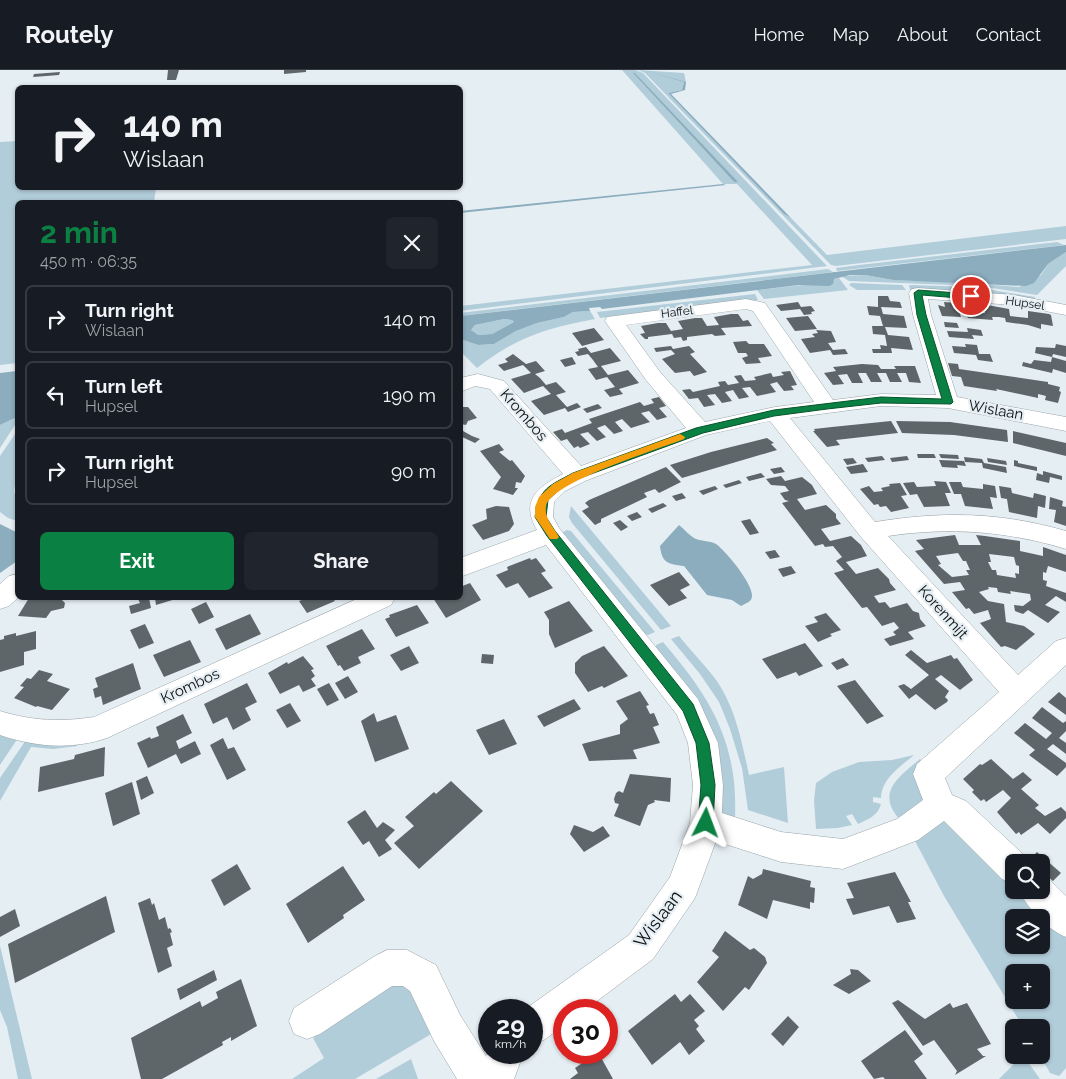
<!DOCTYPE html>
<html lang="en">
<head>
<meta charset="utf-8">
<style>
  :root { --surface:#171b24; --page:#20242c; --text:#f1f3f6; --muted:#9ea1a6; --line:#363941; --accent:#0b8043 }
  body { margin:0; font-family:Raleway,sans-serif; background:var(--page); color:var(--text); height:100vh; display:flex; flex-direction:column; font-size:19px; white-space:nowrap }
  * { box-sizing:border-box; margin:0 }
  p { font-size:16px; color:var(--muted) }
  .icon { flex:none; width:28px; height:28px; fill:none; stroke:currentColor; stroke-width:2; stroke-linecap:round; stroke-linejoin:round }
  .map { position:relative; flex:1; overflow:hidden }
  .drawer { position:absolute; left:15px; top:130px; width:448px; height:400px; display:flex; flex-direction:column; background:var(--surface); border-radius:8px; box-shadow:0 1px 4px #0004 }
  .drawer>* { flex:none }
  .hud { position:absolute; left:15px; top:15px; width:448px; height:105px; border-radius:8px; box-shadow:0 1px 4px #0004; background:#171b24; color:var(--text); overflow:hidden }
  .controls { position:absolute; left:1005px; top:784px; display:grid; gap:10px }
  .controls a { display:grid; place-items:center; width:45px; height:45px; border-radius:8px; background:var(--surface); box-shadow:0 1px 4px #0004; font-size:25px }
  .speed { position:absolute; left:478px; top:929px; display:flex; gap:10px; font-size:25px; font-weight:700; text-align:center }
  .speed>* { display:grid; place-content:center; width:65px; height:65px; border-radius:50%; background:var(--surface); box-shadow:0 1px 4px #0004; line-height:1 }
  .speed small { font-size:12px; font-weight:400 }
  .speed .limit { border:8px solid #d22; background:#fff; color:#111 }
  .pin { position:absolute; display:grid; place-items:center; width:42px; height:42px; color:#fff; margin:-21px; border:2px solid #fff; border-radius:50%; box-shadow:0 1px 5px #0007 }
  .me { position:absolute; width:55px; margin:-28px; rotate:3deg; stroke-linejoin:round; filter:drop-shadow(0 0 4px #0008) }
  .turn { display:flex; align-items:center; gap:18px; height:105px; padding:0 25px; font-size:22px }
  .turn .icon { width:65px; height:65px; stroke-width:2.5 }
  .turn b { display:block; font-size:35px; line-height:42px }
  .round { display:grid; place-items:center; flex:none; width:52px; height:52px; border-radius:8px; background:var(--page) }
  .overview { display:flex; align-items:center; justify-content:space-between; height:85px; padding:0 25px }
  h1 { font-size:30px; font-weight:700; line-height:38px; color:var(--accent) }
  .action { display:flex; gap:10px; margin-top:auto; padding:10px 25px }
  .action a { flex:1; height:58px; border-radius:8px; background:var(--accent); color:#fff; font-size:20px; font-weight:700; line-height:58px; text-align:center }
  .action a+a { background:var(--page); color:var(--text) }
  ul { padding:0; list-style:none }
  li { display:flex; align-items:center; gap:15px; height:68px; margin:0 10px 8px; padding:0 15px; border:2px solid var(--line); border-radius:8px }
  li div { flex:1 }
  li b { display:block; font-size:19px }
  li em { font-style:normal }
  header { display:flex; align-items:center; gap:30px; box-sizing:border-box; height:70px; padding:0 25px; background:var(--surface); border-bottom:1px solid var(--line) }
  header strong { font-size:24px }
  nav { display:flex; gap:28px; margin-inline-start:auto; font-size:18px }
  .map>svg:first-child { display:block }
</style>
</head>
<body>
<header>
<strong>Routely</strong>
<nav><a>Home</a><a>Map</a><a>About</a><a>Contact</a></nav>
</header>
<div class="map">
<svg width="1066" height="1009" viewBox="0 0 1066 1009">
  <rect width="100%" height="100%" fill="#e5eef3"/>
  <path fill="#b2cdda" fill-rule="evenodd" d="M622,0H635L643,3L827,196L460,241V236L812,195L737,114H723ZM632,2L635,3L737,112H734Z
    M638,0L684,3L686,12H684L682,20L668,23L784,144L791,148L827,185L1066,156V169L836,196L831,195L645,3Z
    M17,71L18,118H156L154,132H18L17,293L0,295V72Z
    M1057,172L1064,175L837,201L836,198L851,196Z
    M1066,182V196L1037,225L979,216L849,211L841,206L865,205L893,210L956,212L1019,217L1041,205L1048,194Z
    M828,199L833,202L460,246V243Z
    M839,208L848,220L764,229L757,220L812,214Z
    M851,213L902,215L906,220H857L849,215Z
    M910,215L973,217L1035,227L1033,231L910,220L909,216Z
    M755,224L758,230L600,248L597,242Z
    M590,241L595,249C547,258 516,267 477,298L460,281V269L478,275L494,274L516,261L537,253L564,247L573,242Z
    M504,249L512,250L514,252L492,264L477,265L471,260L475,255Z
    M17,347V352L0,378V355Z
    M17,361V397L14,422L17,429V451L8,448L0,442V386Z
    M571,436L671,556L661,560L572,453L569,447Z
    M567,460L571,461L655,562L648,565L642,564L561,463Z
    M679,566C690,580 703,593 714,607C735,635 742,672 749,705L784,697L788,753L748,740L742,698L730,659L719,632L700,604L671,569Z
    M663,572C711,628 738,672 735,748L727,747L720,740L656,580V575Z
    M0,662L18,668L0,695Z
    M26,670H77V676L53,679L31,677L0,731V708Z
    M914,685C900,697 882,708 881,728L873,727V732L881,734C878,746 868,749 858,754L852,744L846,746L852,755L838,758L816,759L814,731L816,713L832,702L859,692L892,690Z
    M920,689L923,693L926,727L900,750C875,722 899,707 920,689Z
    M946,748L1014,808V820H1026L1066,860V998L1059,1006L1050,1003L1040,985H1041V958L1023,957L944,826L914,769ZM1014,848H1041V875H1014ZM1014,902H1041V930H1014Z
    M0,876L32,1009H18L7,957L0,940Z
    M405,905L438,960L355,1009H292L324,988L313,968L395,906Z
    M1023,985L1040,1009H999Z
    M411,989L418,1009H376Z"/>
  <path fill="#8badbe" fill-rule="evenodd" d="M643,0L686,12L685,20L671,24L791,148L784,144L668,23L682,20L684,12Z
    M632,2L635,3L738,112H734Z
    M723,114L726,115L460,143V141Z
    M1066,175V182L1048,194L1034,213L1026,216L893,210L865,205H850L834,209L833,214L829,216L799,215L602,239L600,237L589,238L590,241L573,242L564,247L537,253L516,261L494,274L478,275L460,269V246ZM504,249L512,250L514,252L492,264L478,265L471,260L475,255Z
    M17,301V347L0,355V303Z
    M0,454L18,463L17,491L0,503Z
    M679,455C684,459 689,465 694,468C701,472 709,470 716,474C726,481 753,514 752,526C752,532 746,533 741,536L732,530L707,525L684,496C669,494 662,494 660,476Z"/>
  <path fill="#5e666a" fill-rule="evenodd" d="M168,0H179L176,10H167Z
    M284,0H306V2L284,4Z
    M60,2L59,5L33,7L34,4Z
    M878,226H888L890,231L900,232L902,238L881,237L883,244L904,246L907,258L885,257L888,265L909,267L913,280L891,278L892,283H873L872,279H881L880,275L887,276L885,265L873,264L872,256H883L880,246L869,245L867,236L878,237Z
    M798,232L801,237L811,236L815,241L811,242L812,244L804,245L800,239L781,241L776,235Z
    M944,232L969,234L971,242L985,243L983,236L987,235L1009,239L1010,246L1028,248V241L1049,244L1051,245L1053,256L1041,254V259L1028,255L1006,252L1005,248L999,247H992L993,250L968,248L966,244H960L961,247L942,246L938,235L945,237Z
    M731,244H738L743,251L748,250L752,256L721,258L726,265L715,266L712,264L687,267V270L683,271L681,267L674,268L672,264L648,267V269H645L640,264L645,263L641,256L658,253H666L671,261L683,259L678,251L695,248H702L707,256L719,255L714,247Z
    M808,246L817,259L795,261L786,248Z
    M944,252L957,253L959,258L945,257Z
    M594,258L604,270L582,276L572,263Z
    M967,258L981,260L983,266L972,265L974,269L949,267L947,261L968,262Z
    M816,260L831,261L836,272L828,273L833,280L845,279L848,284L833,285L830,280L810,283L801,269L815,267L812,264L818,263Z
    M746,271L749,274H764L772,286L758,288L761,293L746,294L742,288L748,286L746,283H738L733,272Z
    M965,274L977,275L979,284H990L993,292L978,290L976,285L954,283L952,276L966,277Z
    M1056,274L1066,276V287L1053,284L1052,287L1066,291V303L1053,299L1052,303L1022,296L1023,292L1031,294L1034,290L1051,292L1052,287L1035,283L1036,277L1055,278Z
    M671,276L673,279L689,276L695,282L690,284L707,302L694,306L690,301L675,303L662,289L675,284L671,280L656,282L654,278Z
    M586,277L591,283L610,278L621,291L601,296L608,305L628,300L639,313L619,319L623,324L610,327L604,320L615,317L607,307L596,310L588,299L598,297L593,290L588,284L578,286L575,282L579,281L578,279Z
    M513,284L526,294L536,291L545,301L535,304L540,308L546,315L556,312L566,322L556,325L567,337L577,333L581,337L568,342L565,338L544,345L531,331L551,324L543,316L524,323L511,309L531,303L523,295L504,301L498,295L508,292L505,289Z
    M572,287L576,294L565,297L560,290Z
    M948,293L958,294L959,299L1048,312V314L1060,317L1059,321L1061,322L1058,333L1045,330L1046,326L1038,324V328L996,319L997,321L964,316L961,307L952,306Z
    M862,294L878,295L881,299H896L894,296H915L921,313L909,312L906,303H897L902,312H890L886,303H877L882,312H871L866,303H858L863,313H852L847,304L838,305L844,314L833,315L824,303L836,301L833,297Z
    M790,301L797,315L791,316L794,320L784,321L777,312L770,314L776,322L757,326L750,317L742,318L749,327L739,329L733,320L725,322L732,331L722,333L715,324L707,325L715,335L704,337L698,328L689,329L682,320L690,319L693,322L720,316L718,312L725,311L728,315L739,313L734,306L741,305L745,311L756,310L754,307L771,303L773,307L784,305L781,302Z
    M659,327L666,336L659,338L667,347L657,350L649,341L641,343L650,352L631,358L622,349L615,352L623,361L614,364L605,355L597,358L606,367L597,371L588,362L580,364L590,374L580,378L578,376L574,378L567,369L561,371L553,362L562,359L565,363L592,353L589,349L640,332L644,336L654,333L651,329Z
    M598,334L602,338L587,343L583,339Z
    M460,337H468L477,348L468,351L466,355L461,354Z
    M891,351L898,363L836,370L840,375L827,377L813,361H815L814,359L832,357Z
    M896,351L950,352L1007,360L1008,372L954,365L902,363Z
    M463,361L472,366L480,369L475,373L460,366Z
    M1013,361L1066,373V386L1013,373Z
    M767,368L774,373L771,374L777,380L682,408L670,395L711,382Z
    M499,374L504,380L499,382L510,391L512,390L525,406L521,413L516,412L515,418H518L513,425L493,419L501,407L480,381Z
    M917,384H934L936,388H918Z
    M939,384L958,385L959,389L941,388Z
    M882,386L885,390L868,392L865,388Z
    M907,386L909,390L892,392L890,388Z
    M964,387L982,389L984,393L1006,397L1007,403L983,398L982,393L965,392Z
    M853,388L857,393L847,395L843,389Z
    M987,388L1006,391L1007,395L988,392Z
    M939,390L964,391L966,396L957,395L958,398L942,397Z
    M1014,390L1018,391V393L1037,397V401L1014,396Z
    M863,394L868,402L851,404L846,397Z
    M666,397L681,412L659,423L655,419L644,423L647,427L601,449V452L595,455L582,441L589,437L585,433L589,430Z
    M781,397L785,402L774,404L770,399Z
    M1043,401L1062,406V410L1050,407L1049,413L1036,410L1037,403L1043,405Z
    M761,403L765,407L749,411L746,407Z
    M781,406L785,411L802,407L812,415L817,424L797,429L805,440L826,435L836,444V448L841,454L821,459L830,471L851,466L861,475L867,486L846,492L856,504L878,498L889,509L890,513L896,520L874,526L879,533L885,532L890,538L907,533L913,541L919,543L920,549L926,556L908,562L914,569L890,576L884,569L896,565L893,562L899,558L894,552L882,556L867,537L862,538L834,503L844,500L836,491L842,487L833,476L825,477L823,474L815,476L782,433L789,431L785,430L780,423L789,421L785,416L771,415L766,409Z
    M739,410L742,413L726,418L723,415Z
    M934,411L946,412L951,423H945L950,436L924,437L917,424L910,425L903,413L914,412L917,417L936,416Z
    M949,412H961L963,417L983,419V414L995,416L997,428L990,427L993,439L965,436L961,424H954Z
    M900,413L907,425L901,426L909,438L891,442L886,436L880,437L878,434L874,435L860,419L869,416L874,422L883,421L881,418L890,416L889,414Z
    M715,416L718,419L703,425L699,421Z
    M999,416L1011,418L1012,423L1033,428L1034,423L1046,426L1045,438L1038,436L1037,448L1009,442L1007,429L1001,428Z
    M682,423L686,428L676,431L672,426Z
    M1050,427L1063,431L1062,436L1066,437V456L1054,452L1056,440L1049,439Z
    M663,433L667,436L652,443L648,439Z
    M496,436L509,437L514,454L509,461L483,470L472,455L487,449L486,439Z
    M637,442L642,447L632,451L627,446Z
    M750,449L759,463L750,465L741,451Z
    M620,450L628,457L621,461L613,453Z
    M955,465L959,475H981L976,465L985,466L1020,471V481L1043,486V477L1066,485V502L1048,496L1046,503L1043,502V510L1047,511L1046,516L1066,523V532L1056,526L1045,535L1060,542L1048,553L1028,540L1023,544L1015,541L1014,535L1023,536L1031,530L1030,524L1010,521L1011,524L998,522L997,518L988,517L989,519L979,522L988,531L1004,534L1006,552L1024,556L1035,564L1016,580L1005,576L1001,577L980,553L991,549L988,540L974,544L969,538L966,539L952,522L965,520L960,512L944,514L915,481L924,479L916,470ZM958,483L963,491H966L970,500H966L969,505L952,507L938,495L941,494L936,486ZM989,484L1014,487L1016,495L1019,496V504L1015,503L1016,508L997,505L996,500H992L988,492H991Z
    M775,480L780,487L770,489L765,482Z
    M530,488L531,490L536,488L546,501L541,503L553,518L529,528L518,513L506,518L496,505L508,500L507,497Z
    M791,496L796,503L783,507L778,499Z
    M679,502L690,515L680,520L687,528L669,536L650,515Z
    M470,513L481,530L446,548L433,528H460V517Z
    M29,528H62L61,529L65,533L64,538L51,541L46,548L18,546Z
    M149,528L151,538L131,544L129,536L140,533L138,529Z
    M155,528H179L156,535Z
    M307,528H333L335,531L307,543L299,531Z
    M569,531L593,561L555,578L549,564V550L544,542Z
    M206,532L214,547L199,554L191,539Z
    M417,535L429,553L396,567L385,549L390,547L389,545Z
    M826,543L841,560L830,564L832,566L818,572L805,556L818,552L814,547Z
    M250,544L261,564L226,580L215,559Z
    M145,554L154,573L139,579L130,560Z
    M362,559L375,579L358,587L361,593L344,601L340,595L338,596L326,576Z
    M36,561V579L24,582V595L0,602V570L4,569V566L16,563V566Z
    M190,570L201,592L164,607L153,585Z
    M805,573L823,596L799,606L796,602L777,609L762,589Z
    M409,576L419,593L401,601L390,585Z
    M604,576L628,606L604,618L602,616L588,622L575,603V593L582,586Z
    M911,580L927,593L951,585L954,589L957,588L973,610L960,620L941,605L935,609L949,621L945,627L948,630L947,632L935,640L916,624L909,629L898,616L904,614L911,619L929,605L905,585Z
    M482,584L494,585L493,594L481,593Z
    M303,586L314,599L311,600L315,606L311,609L316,616L303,622L299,615L280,624L268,603L287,592L288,594Z
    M843,588L849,595L837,600L831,593Z
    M133,593L141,619L103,635L101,626L95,628L93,619L98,617L95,608Z
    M39,600L53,604L47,611L70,619L52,640L37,636L36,637L14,628L24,617L20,616L27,608L31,609Z
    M348,606L358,622L345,629L335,613Z
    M855,610L881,643L884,646L867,654L837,616Z
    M247,613L257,632L245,638L251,650L233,660L227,647L213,654L204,634Z
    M329,613L339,630L327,636L317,619Z
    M640,621L649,635L646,636L650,644L654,643L659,655L653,657L660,673L633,680L637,689L589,691L582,674L620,664V655L628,649L616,631Z
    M1059,622L1066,628V645L1048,632Z
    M574,629L581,639L544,657L537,646Z
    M290,633L301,651L287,658L276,640Z
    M1042,637L1063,653L1066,651V661L1059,668L1066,673V684L1053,674L1047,679L1066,693V697L1057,706L1029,685L1035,680L1014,663L1025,653L1046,669L1052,663L1032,648Z
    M374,643L377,652L396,645L409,679L375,692L361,651Z
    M183,644L192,663L176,671L179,679L195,671L201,684L181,694L176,684L148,698L137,673L150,667L151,669L159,666L156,657Z
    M504,649L517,674L489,685L476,660Z
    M223,668L228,679L234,677L246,700L227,710L210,675Z
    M105,677L104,706L38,722L40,697L74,689L75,685Z
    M991,689L1013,709L1023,702L1032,710L1021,719L1039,735L1035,738L1045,746L1061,737L1066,742V748L1050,764L1038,753L1021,765L1019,762L1016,764L997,742L1011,728L1003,720L986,732L984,729L981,731L972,722L974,720L963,709L980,694L982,695Z
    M630,704L671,708L670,732L654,730L655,732L648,735L640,756L614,746L619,734L615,733L614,729L616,723L619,721L623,723Z
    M147,706L154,723L141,730L136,711Z
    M451,711L483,741L419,799L394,773L414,756L405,747L434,722L436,724Z
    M132,712L140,744L113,756L105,723Z
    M365,740L377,758L383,752L395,760L385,770L392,779L379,787L369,771L363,775L347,752Z
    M574,755L593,762L603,756L610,766L584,782L570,764Z
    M1037,782L1061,803L1053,811L1041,801V792H1032L1029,790Z
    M237,794L251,819L224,836L211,810Z
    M343,796L365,830L343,845L344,848L308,873L286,834Z
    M763,799L811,811L810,817L815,818L814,833L810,832V839L773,830L767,849L738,835L748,806L753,809L762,804Z
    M895,802L911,832H908L916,849L897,853L889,836L853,845L846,829L854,828L847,813Z
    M106,826L115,862L15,913L8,874Z
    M150,828L152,835L154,833L159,850L165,847L168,859L170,858L172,862L170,863L173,875L167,878L172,896L158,903L138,833Z
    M15,839L20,856L0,867V847Z
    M725,861L750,880L754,878L765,887L767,893L749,920L745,917L723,941L697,912L719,887L712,881Z
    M850,899L858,900L871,911L849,924L833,915L851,904Z
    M214,900L217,910L180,930L177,919Z
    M241,909L257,956L231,971V967L222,972L223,975L162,1009H141L131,968L200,931L202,937L218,928L216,922Z
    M675,924L681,932L690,924L705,941L694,950L699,956L696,959L705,971L689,985L680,972L652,995L628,961Z
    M898,930L925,949L950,933L953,938L967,933L991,974L977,979L983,986H986L955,1005L957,1001L934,970L923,976L892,933Z
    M788,946L799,957L783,976L771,964Z
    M905,960L923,984L914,991L927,1009H885L883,1007L874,1009L861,991Z
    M598,982L613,1009H570L578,1003L575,998Z"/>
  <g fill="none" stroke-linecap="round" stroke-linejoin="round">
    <g stroke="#9aa3a7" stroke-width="1">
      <path id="minor" d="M918,218L1014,225L1066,235V245L1014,235L928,229L931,245L957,327L1066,347V361L948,338L881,336L790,348L875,452C943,441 1000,442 1066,461V479C1007,461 949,457 888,466L1018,605L1056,571L1066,568V595L945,708L952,725L966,731L1026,787L1028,792H1014V814L1002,809L944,751L918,770L843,799L781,792L716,771L695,828L653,889L585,940H564V955L544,970L531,975V940H524L629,865L670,807L690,753L693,715L688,673L677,645L546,475L460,507V488L537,460C520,431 537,417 563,404L490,319L475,316L460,322V308L478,304L504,311L581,396L686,358L646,310L605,251L607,247L746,229L765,233L833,330L881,324L936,325L913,245L909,223L912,219ZM746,239L753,241L814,332L775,337L705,352L660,302L626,255ZM770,351L861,467L999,622L917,694L913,704L923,730L897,749L843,769L781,762L722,743L723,715L718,673L698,629L559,458L553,447L554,432L565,421L585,411L706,365Z
        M18,504V528L9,536L0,539V514L9,506Z
        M359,528H395L391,535L107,668C72,680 35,677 0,665V641C32,651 61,652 94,647Z
        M1041,806L1048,808L1066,826V867C1048,860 1027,838 1019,820H1041Z
        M387,880H407L436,895L460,945L486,986L489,978V982H524L514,1009H457L434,971L410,921L403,916H392L320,964L307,969L294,964L289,951L294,938L375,886Z"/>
    </g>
    <use href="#minor" fill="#fff" fill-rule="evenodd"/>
  </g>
  <path fill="#0b8043" stroke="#07532c" d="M918,220L971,224L975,226L971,229L922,225L926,245L953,332L951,334L881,333L827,339L774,346L703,363L580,408L561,418L548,430L546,447L555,461L693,634L709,673L715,715L713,753L711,758L706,760L701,758L698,753L701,715L696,673L683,641L547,466L535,447C539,418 549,416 573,403L696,358L774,340L881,327L942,329L917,245L914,223Z"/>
  <path fill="#f59e0b" d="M680,364L685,367L684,369C659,379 551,412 546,436C544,448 553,456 559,467L557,469H550L535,447V437L539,427L553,414L573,403Z"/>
  <g text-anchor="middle" stroke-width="4.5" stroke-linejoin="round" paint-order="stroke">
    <g font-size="12" fill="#0c0f10" stroke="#e5eef3">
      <text transform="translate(1025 233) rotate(8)" y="4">Hupsel</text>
      <text transform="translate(677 242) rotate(-7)" y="4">Haffel</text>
    </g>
    <g font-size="15" fill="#0c0f10" stroke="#e5eef3">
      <text transform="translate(996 340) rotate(10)" y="5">Wislaan</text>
      <text transform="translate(524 345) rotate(49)" y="5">Krombos</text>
      <text transform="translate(943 542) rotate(48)" y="5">Korenmijt</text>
      <text transform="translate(190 616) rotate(-25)" y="5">Krombos</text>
    </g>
    <g font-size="18" fill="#0c0f10" stroke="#e5eef3">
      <text transform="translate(658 849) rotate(-53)" y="6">Wislaan</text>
    </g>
  </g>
</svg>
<div class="controls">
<a><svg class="icon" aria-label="search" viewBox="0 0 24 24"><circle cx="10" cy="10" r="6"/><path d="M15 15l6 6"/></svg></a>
<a><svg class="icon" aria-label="layers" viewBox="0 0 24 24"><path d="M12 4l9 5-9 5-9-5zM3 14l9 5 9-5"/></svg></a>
<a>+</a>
<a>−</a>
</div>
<div class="speed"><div>29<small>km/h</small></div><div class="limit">30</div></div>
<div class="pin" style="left:971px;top:226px;background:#d93025"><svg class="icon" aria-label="arrive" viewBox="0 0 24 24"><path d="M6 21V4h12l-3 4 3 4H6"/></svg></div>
<svg class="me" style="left:706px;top:753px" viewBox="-20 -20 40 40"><path d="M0-17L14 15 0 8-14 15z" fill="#0b8043" stroke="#fff" stroke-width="4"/></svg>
<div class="hud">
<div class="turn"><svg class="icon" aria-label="right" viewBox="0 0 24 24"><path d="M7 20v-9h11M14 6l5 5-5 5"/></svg><div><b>140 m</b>Wislaan</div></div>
</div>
<section class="drawer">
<div class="overview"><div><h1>2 min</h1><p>450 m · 06:35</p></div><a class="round"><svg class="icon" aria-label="close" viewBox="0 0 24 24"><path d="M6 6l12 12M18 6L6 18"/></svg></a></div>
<ul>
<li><svg class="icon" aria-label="right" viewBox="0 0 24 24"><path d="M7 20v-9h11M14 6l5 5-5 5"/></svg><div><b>Turn right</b><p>Wislaan</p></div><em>140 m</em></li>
<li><svg class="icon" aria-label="left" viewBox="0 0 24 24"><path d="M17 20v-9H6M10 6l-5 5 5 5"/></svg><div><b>Turn left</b><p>Hupsel</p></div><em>190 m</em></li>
<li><svg class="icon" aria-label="right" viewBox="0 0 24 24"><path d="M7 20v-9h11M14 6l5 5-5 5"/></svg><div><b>Turn right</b><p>Hupsel</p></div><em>90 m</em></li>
</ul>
<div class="action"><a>Exit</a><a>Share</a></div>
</section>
</div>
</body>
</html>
